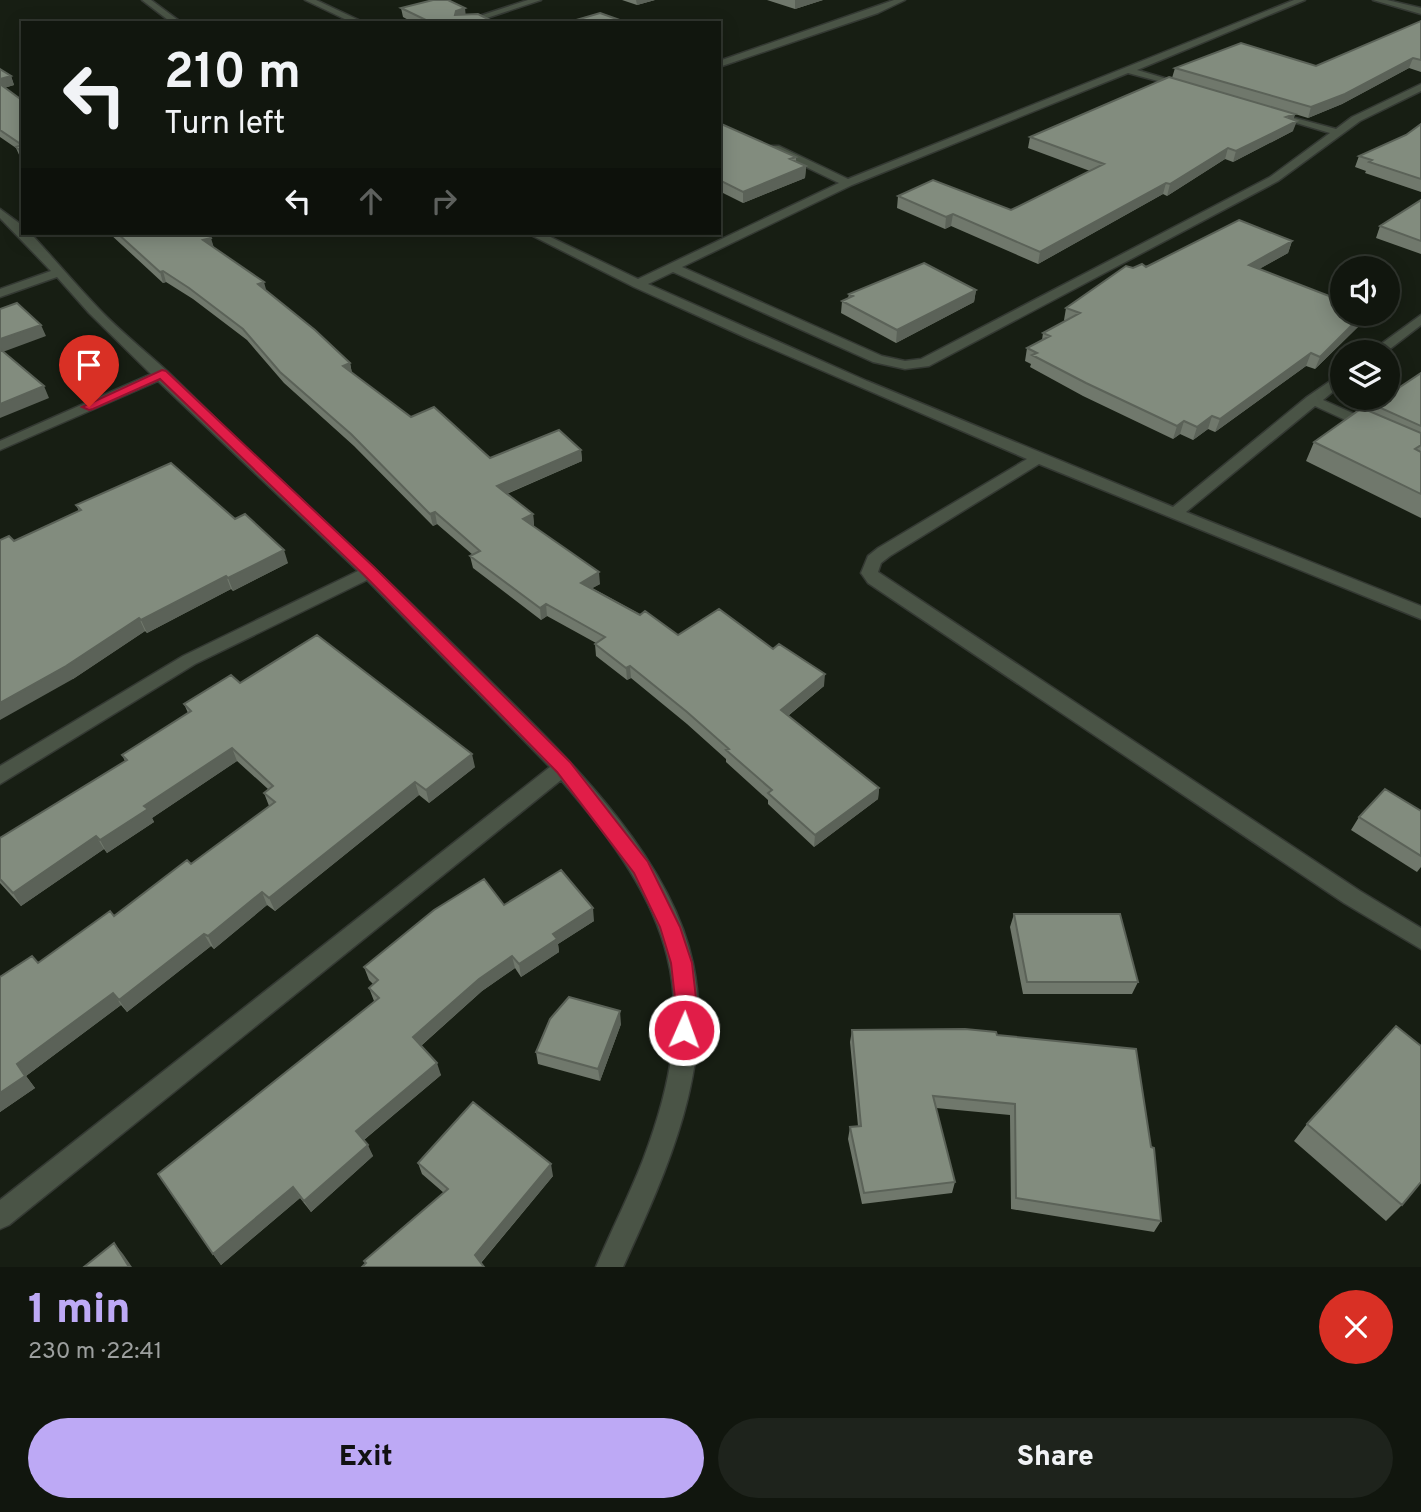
<!DOCTYPE html>
<html lang="en">
<head>
<meta charset="utf-8">
<style>
  :root { --surface:#11160e; --page:#1e231c; --text:#f1f3f6; --muted:#9c9f9e; --line:#30352e; --accent:#bda9f5 }
  body { margin:0; font-family:Overpass,sans-serif; background:var(--page); color:var(--text); height:100vh; display:flex; flex-direction:column; font-size:26px; white-space:nowrap }
  * { box-sizing:border-box; margin:0 }
  p { font-size:23px; color:var(--muted) }
  .icon { flex:none; width:38px; height:38px; fill:none; stroke:currentColor; stroke-width:2; stroke-linecap:round; stroke-linejoin:round }
  .map { position:relative; height:1267px; overflow:hidden }
  .drawer { display:flex; flex-direction:column; background:var(--surface); flex:1 }
  .drawer>* { flex:none }
  .hud { position:absolute; left:21px; top:21px; width:700px; height:214px; border-radius:0px; box-shadow:0 4px 18px #0003,0 0 0 2px var(--line); background:#11160e; color:var(--text); overflow:hidden }
  .controls { position:absolute; left:1330px; top:256px; display:grid; gap:14px }
  .controls a { display:grid; place-items:center; width:70px; height:70px; border-radius:50%; background:var(--surface); box-shadow:0 4px 18px #0003,0 0 0 2px var(--line); font-size:35px }
  .pin { position:absolute; display:grid; place-items:center; width:60px; height:60px; color:#fff; margin:-72px -30px; border-radius:50% 50% 50% 0; rotate:-45deg; box-shadow:0 0 7px #0007 }
  .pin .icon { rotate:45deg }
  .me { position:absolute; width:77px; margin:-38px; rotate:2deg; stroke-linejoin:round; filter:drop-shadow(0 0 5px #0008) }
  .turn { display:flex; align-items:center; gap:24px; height:147px; padding:0 28px; font-size:32px }
  .turn .icon { width:91px; height:91px; stroke-width:2.5 }
  .turn b { display:block; font-size:49px; line-height:60px }
  .lanes { display:flex; align-items:center; height:66px; padding:0 28px; background:#0003; justify-content:center; gap:35px; direction:ltr }
  .lanes .off { opacity:.35 }
  .round { display:grid; place-items:center; flex:none; width:74px; height:74px; border-radius:37px; background:var(--page) }
  .headline { display:flex; align-items:center; justify-content:space-between; height:119px; padding:0 28px }
  h1 { font-size:42px; font-weight:800; line-height:52px; color:var(--accent) }
  .action { display:flex; gap:14px; margin-top:auto; padding:14px 28px }
  .action a { flex:1; height:80px; border-radius:42px; background:var(--accent); color:#111; font-size:28px; font-weight:800; line-height:80px; text-align:center }
  .action a+a { background:var(--page); color:var(--text) }
  .map>svg:first-child { display:block }
</style>
</head>
<body>
<div class="map">
<svg width="1421" height="1267" viewBox="0 0 1421 1267">
  <rect width="100%" height="100%" fill="#171e13"/>
  <g fill="none" stroke-linecap="round" stroke-linejoin="round">
    <g stroke="#343933" stroke-width="3">
      <path id="minor" d="M142,0H151L182,23H172Z
        M305,0H316L365,23H353Z
        M528,0H541L472,23H458Z
        M894,0H905L878,13L719,67V61Z
        M1294,0H1305L1137,70L1188,85V89L1128,73L852,185L682,267L882,356L905,361L921,359L1270,177L1330,133L1269,115V111L1336,129L1352,117L1421,84V91L1360,121L1278,181L929,366L905,369L873,362L673,272L648,284L867,381L1173,507L1307,397L1342,373V384L1323,400L1375,423L1377,426L1375,429H1365L1315,406L1186,512L1421,606V619L1039,464L890,556L881,563L878,572L1360,891L1421,928V949L1344,903L868,583L861,573L868,556L878,548L1027,459L747,338L634,287L527,233H542L638,279L839,183L771,150V146H779L848,179Z
        M1373,0H1387L1421,8V14Z
        M0,209L23,226V233L33,236C55,260 76,285 99,309C120,331 145,351 167,371C192,395 220,423 246,448C325,521 403,595 480,671C557,748 670,852 693,964C715,1068 665,1175 623,1267H596C611,1231 629,1196 643,1160C706,995 672,908 561,780L9,1225L0,1229V1200L550,767L367,580L195,664L0,784V766L183,656L358,571L158,381L0,450V441L151,374L89,313L57,277L0,297V289L51,271L0,218Z
        M1421,315V325L1386,352H1370Z"/>
    </g>
    <use href="#minor" fill="#4a5446" fill-rule="evenodd"/>
  </g>
  <path fill="#70786c" d="M622,0H655L637,5Z
    M767,0H823L795,9Z
    M401,8L466,15L496,23H414L403,17Z
    M1421,21V72L1409,68L1342,104L1308,118L1295,114L1293,120V131L1233,162L1225,159L1167,196L1163,194L1038,264L951,226L945,229L897,208L898,196L1011,210L1090,171L1028,148L1030,137L1172,78L1175,68L1316,66Z
    M0,69L11,76L14,85L4,88L23,101V159L20,157L16,148L0,137Z
    M719,123L796,157V162L806,166L805,178L743,203L719,191Z
    M1421,124V192L1365,173L1366,171L1355,167L1359,156L1406,135Z
    M1421,200V254L1376,238L1380,226Z
    M109,233H208L214,248L350,363L352,373L411,417L490,458L581,450L582,461L507,494L533,514L534,526L600,584L592,588L678,635L824,686L788,716L879,788L878,799L814,847L768,804V800L726,762V759L687,724L631,678L627,680L596,656L595,644L596,643L547,616L541,620L473,568L470,556L473,555L437,524L433,526L354,446L284,383L247,340L193,299L166,282L163,283Z
    M1292,241L1288,253L1259,269L1342,313H1366L1362,323L1315,369L1306,366L1215,432L1208,429L1193,440L1180,434L1173,439L1083,396L1030,367L1031,364L1025,361L1027,348L1042,340L1043,333L1066,321L1064,320L1066,308L1133,268Z
    M976,290L974,302L896,343L841,313L842,301L848,298L849,294Z
    M1421,373V518L1306,461L1314,442L1370,412L1374,405Z
    M76,505L235,519L288,563L233,591L231,589L147,633L145,631L73,679L14,541L79,511Z
    M240,683L475,767L429,803L419,795L275,911L267,905L214,949L211,946L127,1012L121,1005L26,1076L35,1088L0,1112V977L38,963L114,916L191,864L269,806L264,793L268,789L237,761L152,818L154,822L107,853L104,849L21,906L0,883V838L125,761L122,755L188,713L184,704Z
    M1421,811V867L1417,872L1351,830L1359,817Z
    M504,905L594,921L558,944L559,952L521,977L515,968L482,991L421,1046L441,1075L364,1140L373,1156L311,1212L300,1198L221,1265L213,1254L374,1001L369,988L373,984L369,980L364,967Z
    M1014,914L1138,982L1132,994H1023L1010,927Z
    M621,1024L600,1081L538,1064L536,1052Z
    M852,1030L997,1035L1161,1221L1154,1232L1011,1209L1010,1115L936,1108L955,1182L952,1193L862,1204L848,1139L850,1127L858,1126L850,1042Z
    M1307,1124L1402,1205L1386,1221L1294,1141Z
    M418,1163L553,1176L481,1263L362,1267L444,1193L422,1174Z"/>
  <path fill="#5b6258" d="M636,0H655L637,5Z
    M795,0H823L795,9Z
    M465,8L466,18L455,15L456,11Z
    M1413,58L1409,68L1342,104L1308,118L1311,107Z
    M11,76L14,85L0,89V79Z
    M1295,114L1292,123L1297,121L1293,131L1233,162L1236,151L1286,117Z
    M1228,148L1225,159L1167,196L1170,184Z
    M806,166L805,178L743,203V192Z
    M1166,183L1163,194L1038,264L1040,252Z
    M953,214L951,226L945,229L946,217Z
    M211,238L214,248L203,240Z
    M1292,241L1288,253L1245,277L1249,265Z
    M163,271L166,282L163,283L160,272Z
    M264,282L267,293L258,284Z
    M976,290L974,302L896,343L897,330Z
    M1364,313H1366L1362,323L1315,369L1320,357Z
    M41,325L46,336L0,353V339Z
    M1311,353L1306,366L1215,432L1220,419Z
    M350,363L352,374L343,366Z
    M44,386L49,398L0,418V404Z
    M1212,416L1208,429L1193,440L1197,427Z
    M1184,421L1180,434L1173,439L1177,426Z
    M581,450L582,461L499,497L497,486Z
    M435,512L437,524L433,526L430,514Z
    M533,514L534,526L525,531L523,519Z
    M284,550L288,563L233,591L228,578Z
    M599,572L600,584L582,594L581,583Z
    M226,576L231,589L147,633L141,620Z
    M546,604L547,616L541,620L540,608Z
    M139,618L145,631L73,679L0,720V703Z
    M630,666L631,678L627,680L626,668Z
    M825,674L824,686L780,722L781,710Z
    M232,748L237,761L152,818L154,822L107,853L100,840L144,806Z
    M472,754L475,767L429,803L426,790Z
    M415,782L419,795L275,911L269,898Z
    M879,788L878,799L814,847L815,835Z
    M96,836L104,849L21,906L13,893Z
    M262,892L267,905L214,949L208,936Z
    M593,908L594,921L558,944L559,952L521,977L519,964L553,934Z
    M204,934L211,946L127,1012L119,1000Z
    M512,956L515,968L482,991L417,1049L413,1037L479,979Z
    M113,993L121,1005L26,1076L35,1088L0,1112V1093L17,1064Z
    M620,1011L621,1024L600,1081L598,1069Z
    M437,1063L441,1075L361,1142L356,1131Z
    M368,1145L373,1156L311,1212L304,1201Z
    M551,1164L553,1176L478,1266L475,1255Z
    M293,1187L300,1198L221,1265L213,1254Z
    M114,1243L123,1254L132,1267H129Z"/>
  <path fill="#828c7e" stroke="#5b6258" stroke-width="2" d="M433,0H448L465,8L456,11L455,15L478,14L496,23H432L401,8Z
    M600,13L628,23H566Z
    M1421,21V60L1413,58L1345,94L1311,107L1175,68L1241,43L1316,66Z
    M0,69L11,76L0,79Z
    M1169,77L1295,114L1286,117L1297,121L1236,151L1228,148L1170,184L1166,183L1040,252L953,214L946,217L898,196L933,180L1011,210L1104,164L1030,137Z
    M0,84L23,101V153L16,147L22,145L0,130Z
    M719,123L796,157L790,159L806,166L743,192L719,180Z
    M1421,124V179L1369,162L1372,160L1359,156L1406,135Z
    M1421,200V241L1380,226Z
    M1239,220L1292,241L1249,265L1342,301V313H1364L1320,357L1311,353L1220,419L1212,416L1197,427L1184,421L1177,426L1086,383L1032,355L1037,353L1027,348L1050,336L1043,333L1080,313L1066,308L1126,266L1133,268L1142,264L1146,267Z
    M117,233H208L211,238L203,240L264,282L258,284L315,330L350,363L343,366L411,417L434,407L490,458L559,430L581,450L497,486L533,514L523,519L599,572L581,583L640,615L645,611L678,635L719,609L773,649L779,644L825,674L781,710L879,788L815,835L768,793L772,790L726,750L729,749L687,712L630,666L626,668L595,644L605,637L546,604L540,608L470,556L480,551L435,512L430,514L351,434L280,372L243,329L189,288L163,271L160,272Z
    M924,263L976,290L897,330L842,301L853,296L849,294Z
    M17,303L41,325L0,339V309Z
    M0,349L44,386L0,404Z
    M1421,373V426L1374,405L1384,397H1388V395Z
    M1362,408L1421,433V445L1415,449L1421,452V494L1314,442Z
    M171,463L235,519L245,514L284,550L228,578L226,576L141,620L139,618L66,666L0,703V540L9,536L14,541L81,510L76,505Z
    M317,635L472,754L426,790L415,782L269,898L262,892L208,936L204,934L119,1000L113,993L17,1064L25,1076L0,1093V977L32,956L38,963L110,911L114,916L187,860L191,864L275,802L264,793L273,786L232,748L144,806L148,809L100,840L96,836L13,893L0,879V838L127,760L122,755L191,711L184,704L231,675L240,683Z
    M1385,789L1421,811V856L1359,817Z
    M561,870L593,908L553,934L557,939L519,964L512,956L479,979L413,1037L437,1063L356,1131L368,1145L304,1201L293,1187L213,1254L158,1174L379,998L369,988L378,980L364,967L434,910L484,879L504,905Z
    M1014,914H1120L1138,982H1027Z
    M569,997L620,1011L598,1069L536,1052L550,1019Z
    M1396,1026L1421,1046V1182L1402,1205L1307,1124Z
    M965,1029L996,1032L997,1035L1136,1049L1151,1147L1154,1148L1161,1221L1016,1198L1015,1104L933,1096L955,1182L864,1193L850,1127L861,1126L852,1030Z
    M473,1102L551,1164L475,1255L484,1267H362L366,1263L364,1261L448,1189L418,1163Z
    M114,1243L129,1267H84Z"/>
  <path fill="#e11d48" stroke="#92132f" stroke-width="2" d="M162,370L166,371L375,568L570,762L648,862L680,927L692,963L697,1007L692,1037L684,1040L677,1037L673,1030L676,1007L671,963L660,927L634,873L557,772L364,575L160,379L93,409L89,410L82,407Z"/>
</svg>
<div class="controls">
<a><svg class="icon" aria-label="sound" viewBox="0 0 24 24"><path d="M4 9h4l5-4v14l-5-4H4zM17 9q2 3 0 6"/></svg></a>
<a><svg class="icon" aria-label="layers" viewBox="0 0 24 24"><path d="M12 4l9 5-9 5-9-5zM3 14l9 5 9-5"/></svg></a>
</div>
<div class="pin" style="left:89px;top:407px;background:#d93025"><svg class="icon" aria-label="arrive" viewBox="0 0 24 24"><path d="M6 21V4h12l-3 4 3 4H6"/></svg></div>
<svg class="me" style="left:684px;top:1030px" viewBox="-20 -20 40 40"><circle r="17" fill="#e11d48" stroke="#fff" stroke-width="3"/><path d="M0-11L8 9 0 5-8 9z" fill="#fff"/></svg>
<div class="hud">
<div class="turn"><svg class="icon" aria-label="left" viewBox="0 0 24 24"><path d="M17 20v-9H6M10 6l-5 5 5 5"/></svg><div><b>210 m</b>Turn left</div></div>
<div class="lanes"><svg class="icon" aria-label="left" viewBox="0 0 24 24"><path d="M17 20v-9H6M10 6l-5 5 5 5"/></svg><svg class="icon off" aria-label="ahead" viewBox="0 0 24 24"><path d="M12 20V5M6 11l6-6 6 6"/></svg><svg class="icon off" aria-label="right" viewBox="0 0 24 24"><path d="M7 20v-9h11M14 6l5 5-5 5"/></svg></div>
</div>
</div>
<section class="drawer">
<div class="headline"><div><h1>1 min</h1><p>230 m · 22:41</p></div><a class="round" style="background:#d93025;color:#fff"><svg class="icon" aria-label="close" viewBox="0 0 24 24"><path d="M6 6l12 12M18 6L6 18"/></svg></a></div>
<div class="action"><a>Exit</a><a>Share</a></div>
</section>
</body>
</html>
